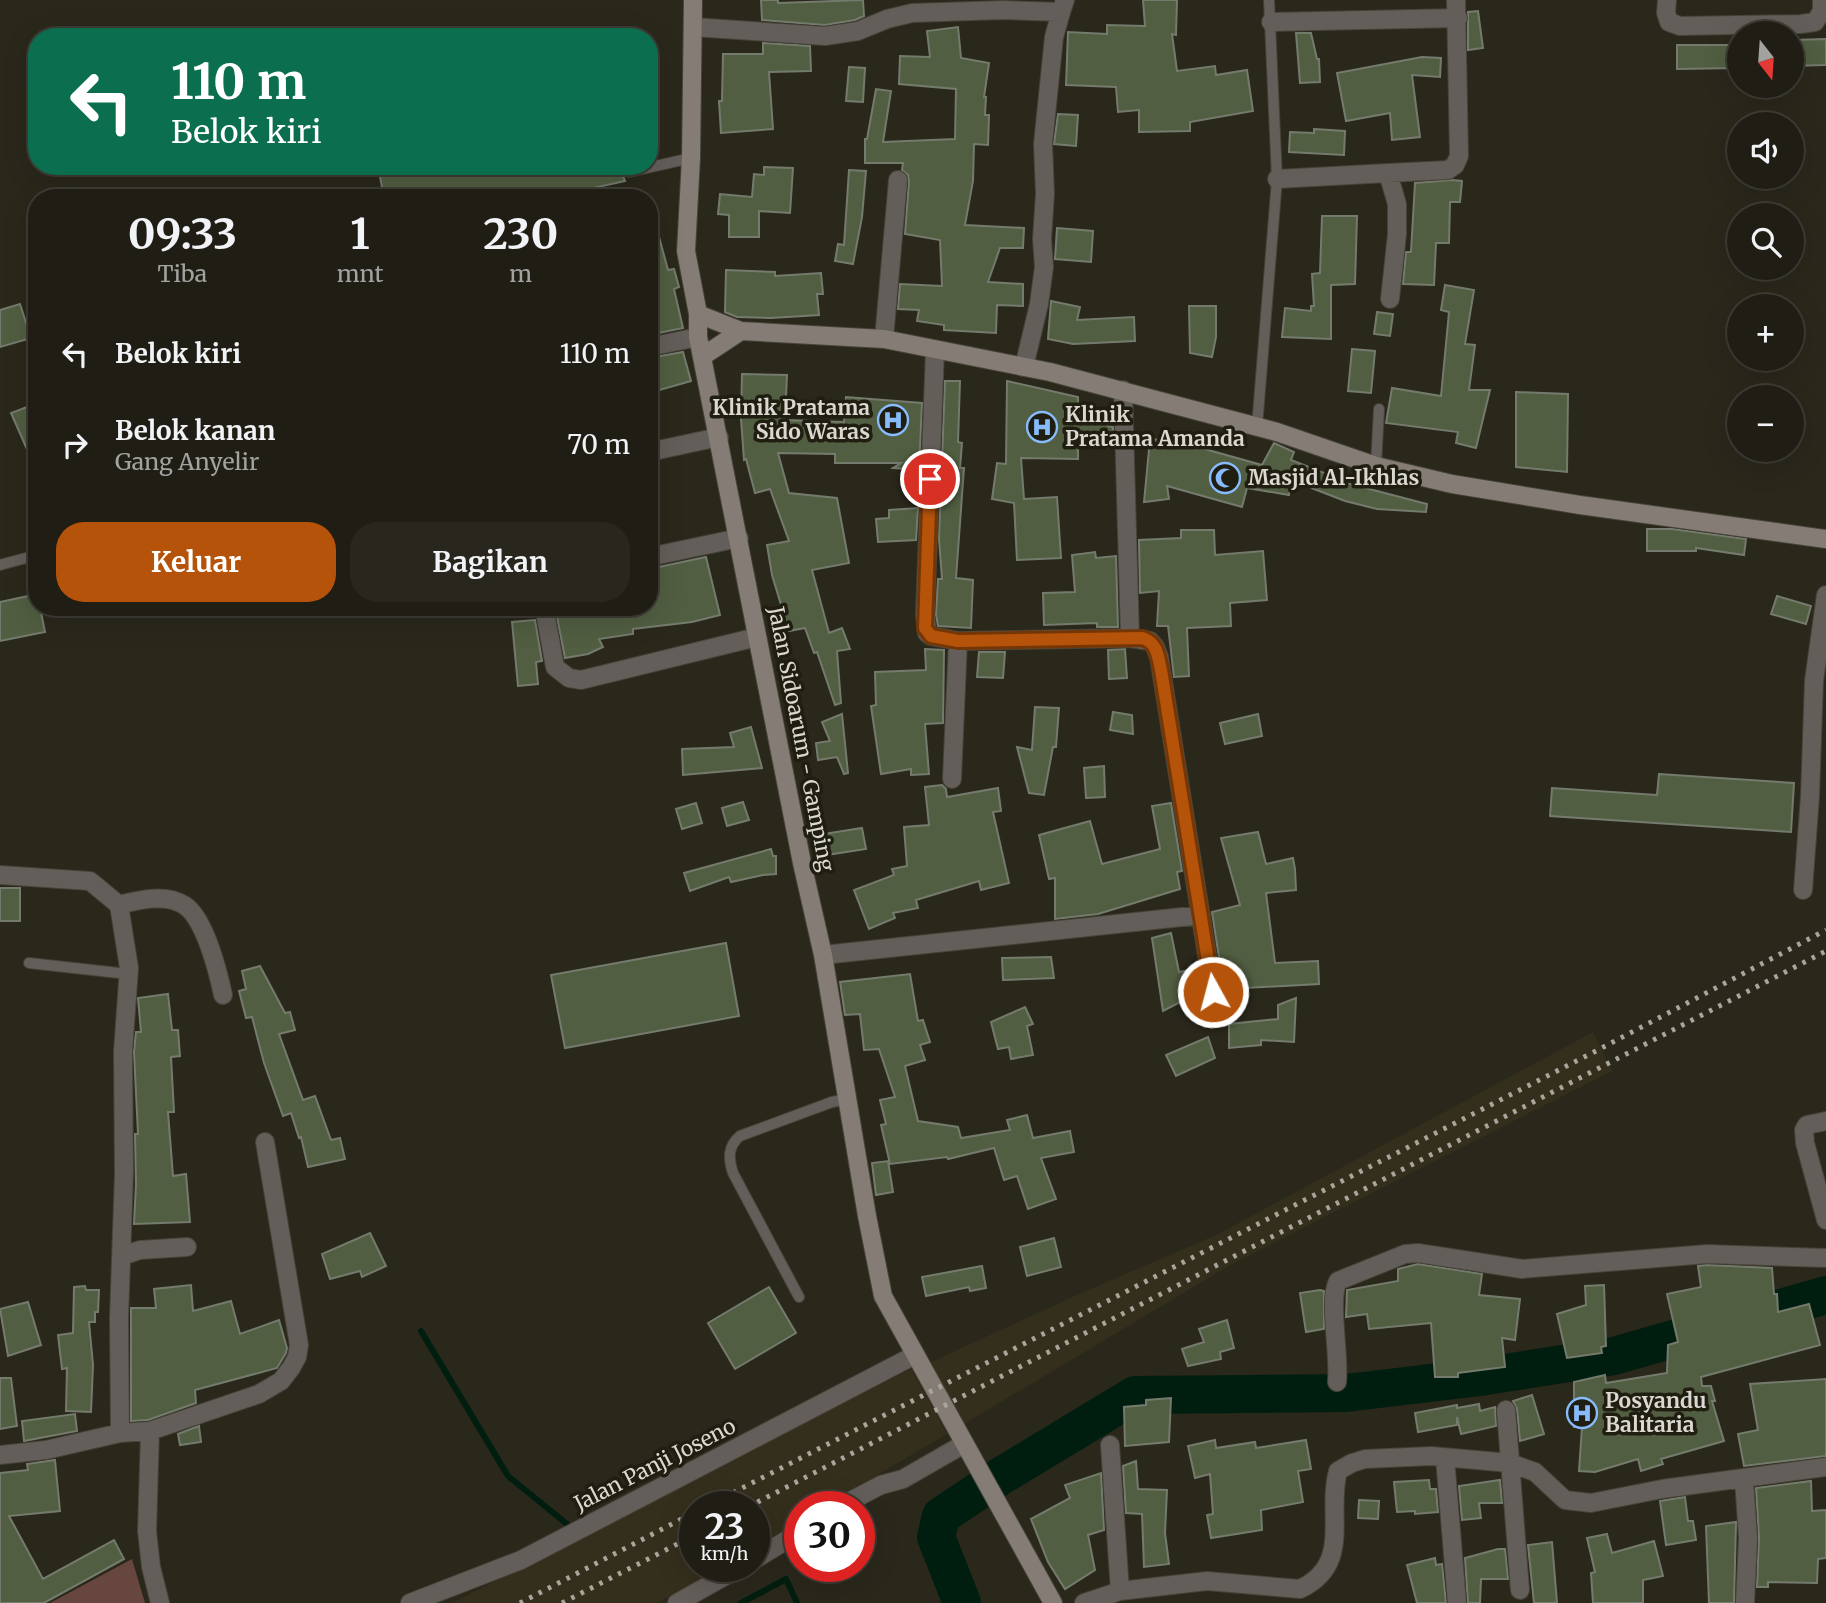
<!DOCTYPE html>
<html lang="id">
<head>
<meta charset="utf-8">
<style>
  :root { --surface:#201d14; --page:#28261d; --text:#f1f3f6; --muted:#a2a2a0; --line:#3d3b34; --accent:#b45309 }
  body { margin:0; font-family:Merriweather,serif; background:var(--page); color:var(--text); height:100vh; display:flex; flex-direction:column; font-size:26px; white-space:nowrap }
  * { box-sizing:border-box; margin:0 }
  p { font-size:23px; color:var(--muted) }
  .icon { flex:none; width:38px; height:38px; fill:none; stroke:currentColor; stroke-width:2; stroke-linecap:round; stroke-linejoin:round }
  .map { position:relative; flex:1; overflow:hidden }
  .side { position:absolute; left:28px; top:189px; width:630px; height:427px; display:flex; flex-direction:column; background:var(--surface); border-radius:28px; box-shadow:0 7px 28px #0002,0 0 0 2px var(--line) }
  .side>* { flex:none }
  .top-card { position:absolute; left:28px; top:28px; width:630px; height:147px; border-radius:28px; box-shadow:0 7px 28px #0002,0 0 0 2px var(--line); background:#0b6e4f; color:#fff; overflow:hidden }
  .needle { width:46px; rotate:163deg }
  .controls { position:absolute; left:1727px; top:21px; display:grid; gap:14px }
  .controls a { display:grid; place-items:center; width:77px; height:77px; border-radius:50%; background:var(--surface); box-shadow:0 7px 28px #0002,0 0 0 2px var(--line); font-size:35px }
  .speed { position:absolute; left:679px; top:1491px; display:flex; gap:14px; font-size:35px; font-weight:700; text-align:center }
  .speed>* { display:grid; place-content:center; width:91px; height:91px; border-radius:50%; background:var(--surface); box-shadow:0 7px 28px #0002,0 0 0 2px var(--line); line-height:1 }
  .speed small { font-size:18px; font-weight:400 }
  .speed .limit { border:10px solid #d22; background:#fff; color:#111 }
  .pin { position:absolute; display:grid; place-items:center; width:60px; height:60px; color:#fff; margin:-30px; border:4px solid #fff; border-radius:50%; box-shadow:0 2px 7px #0007 }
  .me { position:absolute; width:77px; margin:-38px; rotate:353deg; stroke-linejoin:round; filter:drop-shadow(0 0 5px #0008) }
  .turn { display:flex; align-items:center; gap:24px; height:147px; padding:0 28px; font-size:32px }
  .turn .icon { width:91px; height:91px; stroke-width:2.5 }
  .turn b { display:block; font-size:49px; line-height:60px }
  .eta { display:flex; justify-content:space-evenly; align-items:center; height:119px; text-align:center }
  .eta b { font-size:42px; font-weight:700; line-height:49px }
  .action { display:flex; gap:14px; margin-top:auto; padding:14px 28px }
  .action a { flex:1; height:80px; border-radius:28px; background:var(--accent); color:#fff; font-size:28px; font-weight:700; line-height:80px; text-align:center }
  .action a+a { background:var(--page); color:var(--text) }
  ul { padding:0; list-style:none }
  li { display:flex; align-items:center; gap:21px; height:91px; padding:0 28px }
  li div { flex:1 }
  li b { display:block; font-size:26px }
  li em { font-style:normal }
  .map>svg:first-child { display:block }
</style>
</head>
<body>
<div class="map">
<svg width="1826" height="1603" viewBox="0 0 1826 1603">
  <rect width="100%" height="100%" fill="#2a271b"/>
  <path fill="#342f1c" d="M1593,1032L1612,1071L1232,1264L964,1424L931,1362L1079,1294L1218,1234Z
    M911,1369L947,1434L823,1507H800V1521L754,1548V1507H695V1566H723L657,1603H452Z"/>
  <path fill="#67463f" d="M132,1559L145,1603H50Z"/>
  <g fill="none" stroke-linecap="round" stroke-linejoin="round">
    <path stroke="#001e0f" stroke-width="6" d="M421,1331L508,1476L567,1524
      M741,1603L786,1579L797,1603"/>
    <path stroke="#001e0f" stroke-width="38" d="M962,1603L936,1537L941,1516L1001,1476L1135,1395L1346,1393L1480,1377L1614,1356L1826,1295"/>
  </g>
  <path fill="#515e41" stroke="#747b6d" stroke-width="2" d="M761,0H778V3L863,0L864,16L855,20L825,25L762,20Z
    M1143,0H1177L1176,35L1172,34L1177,71L1215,66L1216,75L1247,70L1253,111L1190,122V131L1139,132V110L1118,112L1116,87L1066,85L1068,32L1107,34V25L1145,26Z
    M1478,11L1483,48L1468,50V12Z
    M958,27L961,58L989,63L984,97H986L985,115H989L988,145L974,144L973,181L965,225L1024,228L1023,248H1000L988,282L1023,284V306L997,305L996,333L944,330V325L917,321L919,310L898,309L900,284L942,286L940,240L905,234L909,181L908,175L902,170L903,163H865V139H867L876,89L891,91L883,142L955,139L956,89L899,84L900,56L930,57L927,31Z
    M1296,33H1311L1317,59H1319L1320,82L1300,83Z
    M1826,39V65L1792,66V40Z
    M763,43L810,46L811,71L769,72L773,129L721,133L719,101H722L723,54H763Z
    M1677,45H1740V68L1677,69Z
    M1422,57L1441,58L1440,77L1412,75L1420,137L1392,140L1390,113L1346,121L1337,73Z
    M849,67L865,68L863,102L846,101Z
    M1058,114L1078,115L1076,146L1054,144Z
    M1314,129L1345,131L1344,155L1289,152L1290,132L1314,133Z
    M378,166H622V173L625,181L548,198H384Z
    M764,167L793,168L790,213L759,211V237H729V215L718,214L720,194L752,197L754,174L764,175Z
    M849,170L866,171L862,217L853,264L835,261L838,244L844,245Z
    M1452,180L1462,181L1460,202H1450L1449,243H1436L1434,285L1403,284L1406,252H1411L1415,183Z
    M1322,216H1357L1355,284L1331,285V339L1282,337L1285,308L1311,311V306H1314L1312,274L1320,273Z
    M655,222L668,270L674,269L679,287L674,289L683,328L649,335V223Z
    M1057,228L1093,231L1091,262L1055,259Z
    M726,270L775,272V276L821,273L823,294H817L819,315L771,318L737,317L725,312Z
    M1445,285L1474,290L1465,344L1475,345L1469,390H1490L1476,448L1456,443L1458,432L1386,423L1392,388L1441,396L1449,312L1441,310Z
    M1051,301L1080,307L1077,320L1134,317L1135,341L1073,344L1048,339Z
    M20,304L31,338L0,347V310Z
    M1189,306H1216V337L1212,357L1190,353Z
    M1377,312L1393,314L1390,336L1374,334Z
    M1352,349L1375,351L1371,393L1348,391Z
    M683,352L691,381L649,393V358Z
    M742,374L787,375L785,420L844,422L846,397L922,403L919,470L893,468L901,463H835V454L778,453L789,493L837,498L849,563L812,570L829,633L842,628L850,649L837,651L841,703L835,705L817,652L814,653L805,628L789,631L772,575L767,545L789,541L770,489L755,493L746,459L744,460L741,419Z
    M945,381H960L958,442L962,443L960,468H964L956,578L973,580L971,628L938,626L936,615L938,579H942L939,539Z
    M1007,381L1078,397V407L1110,410L1108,426L1113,427V447L1107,446V448L1078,446V459L1021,458L1024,499L1057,497L1061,558L1017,560L1014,503L992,499L997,463L1006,464Z
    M1516,392L1568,394L1567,472L1516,467Z
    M27,407L37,428V472L11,413Z
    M1150,439L1195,443L1194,446L1262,465L1274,443L1294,452L1291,460L1332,476L1331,479L1427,504L1426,512L1377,509L1345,501L1291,480L1289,495L1247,488L1242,507L1167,486L1169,499L1144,502Z
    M918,508L916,540L878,542L876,519L889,518V510Z
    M1647,529H1672L1746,539L1744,555L1696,548V551H1647Z
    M1181,530H1214L1215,555L1263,551L1267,600L1230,603L1231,626L1187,628L1189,676L1174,677L1168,626H1157L1159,591L1140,593L1139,540L1181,538Z
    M1095,552L1096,558L1116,556L1118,627H1097V623L1044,625L1043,593L1075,592L1072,555Z
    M706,557L720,615L692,622L633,629V634L599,639L603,647L588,654L565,658L557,617H562L559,607H649V569Z
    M37,594V607H40L45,632L0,641V602Z
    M1777,596L1811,606L1806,624L1771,614Z
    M535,620L542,661L536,662L538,684L518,686L512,622Z
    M925,649L944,650L943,723L925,724L929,774L911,775V769L881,774L871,706L876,705L875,672L926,670Z
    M1125,649L1127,678L1109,679L1108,650Z
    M979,652H1005L1003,678L977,677Z
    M1035,707L1059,708L1056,747H1053L1044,795L1029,793L1017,747L1032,750Z
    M1113,712L1132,715L1133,734L1110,730Z
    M842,714L848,773L844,774L837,757L818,760L816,743L830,741L822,722Z
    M1258,714L1262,736L1225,744L1220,723Z
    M751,727L762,768L683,775L682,749L734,747L730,733Z
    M1104,766L1105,797L1086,798L1084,768Z
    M1659,774L1794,783L1791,832L1550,816L1552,788L1657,795Z
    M942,785L946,789L947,797L998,788L1001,811L993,812L1009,883L981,890L979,881L916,900L918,908L893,913L895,918L869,929L854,890L894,875L892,869L907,866L904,827L929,825L925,787Z
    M743,802L749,820L727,826L722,808Z
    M696,803L702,823L682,829L676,809Z
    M1171,803L1182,871L1177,872L1180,889L1098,914L1055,919V878L1049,879L1039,835L1090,821L1102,864L1160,849L1152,806Z
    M862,828L866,849L820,856L817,835Z
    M1258,832L1266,864L1293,858L1295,869L1296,890L1266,893L1275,963L1318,961L1319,984L1227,989L1226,963L1220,964L1212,912L1240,905L1221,838Z
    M771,849L773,856H776V874L763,875L731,882L729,877L690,891L684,873Z
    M0,888H20V921H0Z
    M1171,933L1179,972L1190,970L1194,995L1163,1011L1152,938Z
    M726,943L739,1016L565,1048L551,975Z
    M1051,957L1054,978L1003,980L1002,958Z
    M260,966L285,1013L290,1012L295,1030L279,1034L303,1100L315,1096L331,1140L340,1138L345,1159L308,1167L301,1137L299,1138L291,1113L283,1116L264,1063L252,1017L246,1018L239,991L246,989L242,971Z
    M910,974L918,1021L923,1020L930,1042L920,1045L925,1060L905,1066L918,1121L958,1127L961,1138L1010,1130L1007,1120L1027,1115L1033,1138L1070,1131L1074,1152L1041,1158L1056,1199L1028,1209L1017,1176L1004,1180L994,1148L948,1159L947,1157L890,1164L881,1125L886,1124L880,1100L895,1097L879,1049L864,1050L860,1014L845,1015L840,982Z
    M168,994L172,1030H178L180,1056L171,1057L174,1112H168L173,1176L186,1174L190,1222L134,1224L136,1184L135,1134H138L134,1052L136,1032H141L138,998Z
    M1296,998L1294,1042L1261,1040V1045L1229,1048V1024L1278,1019V1005Z
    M1025,1007L1033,1024L1027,1026L1033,1055L1011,1059L1009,1047L998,1049L991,1022Z
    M1208,1037L1215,1058L1176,1076L1166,1055Z
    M888,1161L893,1192L876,1195L872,1163Z
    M370,1233L386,1266L362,1277L360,1271L330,1279L322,1254Z
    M1054,1238L1061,1267L1027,1276L1020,1247Z
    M1418,1264L1482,1274L1479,1295L1520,1299L1515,1340L1502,1338L1505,1367L1458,1373V1377H1435L1431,1323L1369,1329L1367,1314L1346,1317L1347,1290L1398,1281V1269Z
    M1707,1265L1772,1268L1774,1294H1777L1778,1312L1809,1304L1820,1345L1701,1377L1702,1386H1711L1715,1401H1712L1724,1441L1661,1459L1663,1464L1641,1471L1638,1459L1595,1472L1579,1471L1582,1427H1574V1382L1605,1375L1606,1383L1667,1373L1668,1345L1678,1342L1667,1294L1701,1287L1698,1266Z
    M982,1266L986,1288L970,1291L969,1287L926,1296L922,1277Z
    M191,1285L193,1311L231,1301L240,1334L279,1320L287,1348L286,1353L277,1368L195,1390L196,1403L148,1420L131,1421V1308H156L154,1289Z
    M1604,1285L1606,1346L1601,1347L1602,1353L1567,1358L1557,1314L1586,1305L1585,1286Z
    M85,1286L86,1290H99L98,1312H95V1322H89L93,1365L91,1412L66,1411L67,1368L62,1369L58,1335L73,1333L74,1287Z
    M769,1287L796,1333L735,1369L708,1323Z
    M1320,1290L1324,1291V1329L1306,1332L1300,1293Z
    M28,1302L41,1345L8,1356L0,1309Z
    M1227,1320L1234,1348L1220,1352L1221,1359L1188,1366L1182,1349L1204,1342L1199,1329Z
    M0,1378H11L17,1426L0,1429Z
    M1826,1379V1456L1744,1466L1738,1434L1758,1430L1750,1384Z
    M1532,1395L1544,1434L1520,1441L1517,1409L1513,1401Z
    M1171,1398L1169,1442L1125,1446L1124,1407L1146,1405V1400Z
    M1479,1404L1480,1411L1495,1407L1496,1426L1461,1434L1457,1417V1425L1418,1432L1415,1413L1457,1405V1408Z
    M75,1414L77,1431L24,1441L22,1421Z
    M199,1426L201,1442L180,1445L178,1434Z
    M1215,1440L1216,1448L1255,1442L1256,1448L1306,1440L1311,1469L1298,1471L1303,1502L1261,1510L1262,1530L1211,1538L1207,1515L1213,1514L1210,1474L1195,1478L1188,1446Z
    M55,1460L60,1511L9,1516L43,1579L114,1540L124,1559L44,1603H0V1473L28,1470L27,1464Z
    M1136,1461L1138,1489L1167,1490L1165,1533L1169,1564L1144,1567L1142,1514L1126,1513L1123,1466Z
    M1101,1473L1104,1530L1088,1535L1095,1570L1065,1589L1048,1562L1031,1519L1070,1498L1065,1485Z
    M1429,1480L1430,1489H1436L1438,1512L1415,1514V1511L1397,1512L1394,1482Z
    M1500,1480L1502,1503H1479L1481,1518L1462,1520L1459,1486Z
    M1811,1481L1812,1511L1826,1510V1558L1818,1559L1817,1583L1768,1582V1587H1757L1759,1537L1756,1488Z
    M1685,1497L1688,1521H1693L1696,1540L1666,1545L1660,1501Z
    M1359,1500L1379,1501L1378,1519L1358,1518Z
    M1736,1522L1734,1603H1709L1706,1526Z
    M1607,1534L1612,1553L1654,1541L1663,1576L1643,1580V1603H1593L1591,1573L1595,1572L1587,1538Z
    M1552,1542L1557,1603H1534L1528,1545Z
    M1498,1549H1505L1508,1579H1481L1480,1603H1468L1465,1558Z
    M1435,1558L1436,1565L1442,1564L1446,1603H1417L1407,1565Z"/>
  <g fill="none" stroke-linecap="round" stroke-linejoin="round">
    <g stroke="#464338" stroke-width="12">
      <path id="lane" d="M629,172L691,158
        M1257,427L1277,179L1269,0
        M1376,466L1379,409
        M0,565L37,555
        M29,963L128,974
        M799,1297L733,1173C728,1158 728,1146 740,1136L832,1102L847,1099"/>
    </g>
    <g stroke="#464338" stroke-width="20">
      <path id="street" d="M1667,0L1666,13L1669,22L1680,26L1801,24L1815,22L1822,11V0
        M1271,22L1458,18
        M693,27L825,36L858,31L887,19L912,13L1003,10L1061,12L1065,0
        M1277,179L1388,173
        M1390,299L1397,234V204L1388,173L1448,170L1455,165L1459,156L1456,0
        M884,339L898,180
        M649,347L698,337
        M935,350L925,615L927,633L931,636L958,641L1130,638
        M1024,367L1039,304L1044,267L1042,239L1045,194L1043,144L1054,37L1061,12
        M1123,390L1130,638L1150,641L1155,647L1159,657L1213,992
        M649,452L719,437
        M649,557L739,538
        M544,607L555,667L569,678L581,680L757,637
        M952,779L958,641
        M0,875L90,881L119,905L129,968L123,1052L124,1173L119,1318L120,1433
        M1803,890L1810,796L1814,681L1826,595
        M119,905C138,900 166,893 184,905C205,918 218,972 223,995
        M823,955L1201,915
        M1826,1121L1807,1125L1804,1130L1805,1143L1826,1220
        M122,1256L140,1250L187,1247
        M1337,1382C1340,1356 1328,1299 1338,1281L1405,1254L1418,1253L1522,1269L1707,1254L1826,1258
        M1506,1410L1520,1590
        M150,1431L147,1531L151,1567L160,1603
        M1110,1445L1120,1591
        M0,1455L46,1450L120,1433L150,1431L259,1394L281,1381L291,1368L297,1357L299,1345L265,1142
        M1445,1458L1457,1603
        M1744,1479L1748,1538L1745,1603
        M839,1507L881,1485L903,1479L964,1444
        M754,1560L800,1532
        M410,1603L521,1560L915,1355
        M677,1603L743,1566
        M1084,1603L1120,1591L1207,1581L1300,1589C1353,1564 1326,1515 1338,1471L1352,1463L1365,1459L1431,1456L1510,1463L1535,1472L1565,1500L1591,1503L1662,1489L1826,1467"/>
    </g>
    <g stroke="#464338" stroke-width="20">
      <path id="secondary" d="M693,0L691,158L686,251L698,314V337L802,863L823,955L867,1216L883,1296L1053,1603
        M698,314L741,331L884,339L1050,372L1277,432L1376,466L1452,484L1580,505L1826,539
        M703,356L741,331"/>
    </g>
    <use href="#lane" stroke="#635e59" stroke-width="10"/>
    <use href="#street" stroke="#635e59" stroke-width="18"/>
    <use href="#secondary" stroke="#847c75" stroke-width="18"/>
    <path stroke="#a8a59c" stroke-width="5" stroke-dasharray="3.5 7" stroke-linecap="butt" d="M705,1507L1594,1052L1826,930
      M748,1507L1826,951
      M520,1603L695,1512
      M562,1603L695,1535"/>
  </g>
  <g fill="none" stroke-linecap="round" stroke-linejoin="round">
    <g stroke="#753606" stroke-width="18">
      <path id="route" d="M930,479L925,628L931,636L958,641L1142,638C1157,642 1158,656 1161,670L1213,992"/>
    </g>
    <use href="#route" stroke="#b45309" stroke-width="12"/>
  </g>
  <defs>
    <g id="hospital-ring" transform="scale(1.575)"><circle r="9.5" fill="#201d11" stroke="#87bbfb" stroke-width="1.5"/><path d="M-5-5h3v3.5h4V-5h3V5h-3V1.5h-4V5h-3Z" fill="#87bbfb"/></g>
    <g id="mosque-ring" transform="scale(1.575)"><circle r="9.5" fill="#201d11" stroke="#87bbfb" stroke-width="1.5"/><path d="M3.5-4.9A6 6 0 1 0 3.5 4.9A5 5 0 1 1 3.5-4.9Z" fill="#87bbfb"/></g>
  </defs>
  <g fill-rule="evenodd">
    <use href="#hospital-ring" x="893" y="420"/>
    <use href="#hospital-ring" x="1042" y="427"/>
    <use href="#mosque-ring" x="1225" y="478"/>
    <use href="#hospital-ring" x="1582" y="1413"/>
  </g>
  <g text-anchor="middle" stroke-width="7" stroke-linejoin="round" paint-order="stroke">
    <g font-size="21" font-weight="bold" fill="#dad8d0" stroke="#201d11" text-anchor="start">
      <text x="870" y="415" text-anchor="end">Klinik Pratama<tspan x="870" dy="24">Sido Waras</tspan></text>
      <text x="1065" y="422">Klinik<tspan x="1065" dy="24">Pratama Amanda</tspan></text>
      <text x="1248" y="485">Masjid Al-Ikhlas</text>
      <text x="1605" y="1408">Posyandu<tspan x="1605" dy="24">Balitaria</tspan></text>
    </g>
    <g font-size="21" fill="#dad8d0" stroke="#201d11">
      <text transform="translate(801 739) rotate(79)" y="7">Jalan Sidoarum - Gamping</text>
      <text transform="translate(655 1465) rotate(-27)" y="7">Jalan Panji Joseno</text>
    </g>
  </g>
</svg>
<div class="controls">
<a><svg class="needle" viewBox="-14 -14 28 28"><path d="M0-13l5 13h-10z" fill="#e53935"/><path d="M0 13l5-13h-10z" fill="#a2a2a0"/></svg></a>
<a><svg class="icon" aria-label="sound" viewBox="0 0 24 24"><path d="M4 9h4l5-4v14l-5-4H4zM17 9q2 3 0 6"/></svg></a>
<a><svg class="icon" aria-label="search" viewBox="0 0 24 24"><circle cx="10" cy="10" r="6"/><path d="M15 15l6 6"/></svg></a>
<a>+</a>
<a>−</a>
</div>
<div class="speed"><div>23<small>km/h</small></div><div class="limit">30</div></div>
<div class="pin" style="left:930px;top:479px;background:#d93025"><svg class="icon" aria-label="arrive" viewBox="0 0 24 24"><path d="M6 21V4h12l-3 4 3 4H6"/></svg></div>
<svg class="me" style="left:1213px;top:992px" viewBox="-20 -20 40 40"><circle r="17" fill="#b45309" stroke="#fff" stroke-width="3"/><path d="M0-11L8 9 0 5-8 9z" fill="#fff"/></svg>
<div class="top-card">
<div class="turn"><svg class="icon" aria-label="left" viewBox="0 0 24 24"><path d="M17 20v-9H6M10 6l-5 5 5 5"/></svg><div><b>110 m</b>Belok kiri</div></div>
</div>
<section class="side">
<div class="eta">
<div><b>09:33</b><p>Tiba</p></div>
<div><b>1</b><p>mnt</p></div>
<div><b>230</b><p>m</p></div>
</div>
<ul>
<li><svg class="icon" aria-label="left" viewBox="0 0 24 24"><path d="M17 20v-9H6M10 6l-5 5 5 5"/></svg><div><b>Belok kiri</b></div><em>110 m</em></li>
<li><svg class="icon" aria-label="right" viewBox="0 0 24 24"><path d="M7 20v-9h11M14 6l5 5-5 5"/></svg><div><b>Belok kanan</b><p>Gang Anyelir</p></div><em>70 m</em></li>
</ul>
<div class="action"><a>Keluar</a><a>Bagikan</a></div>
</section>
</div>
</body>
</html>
